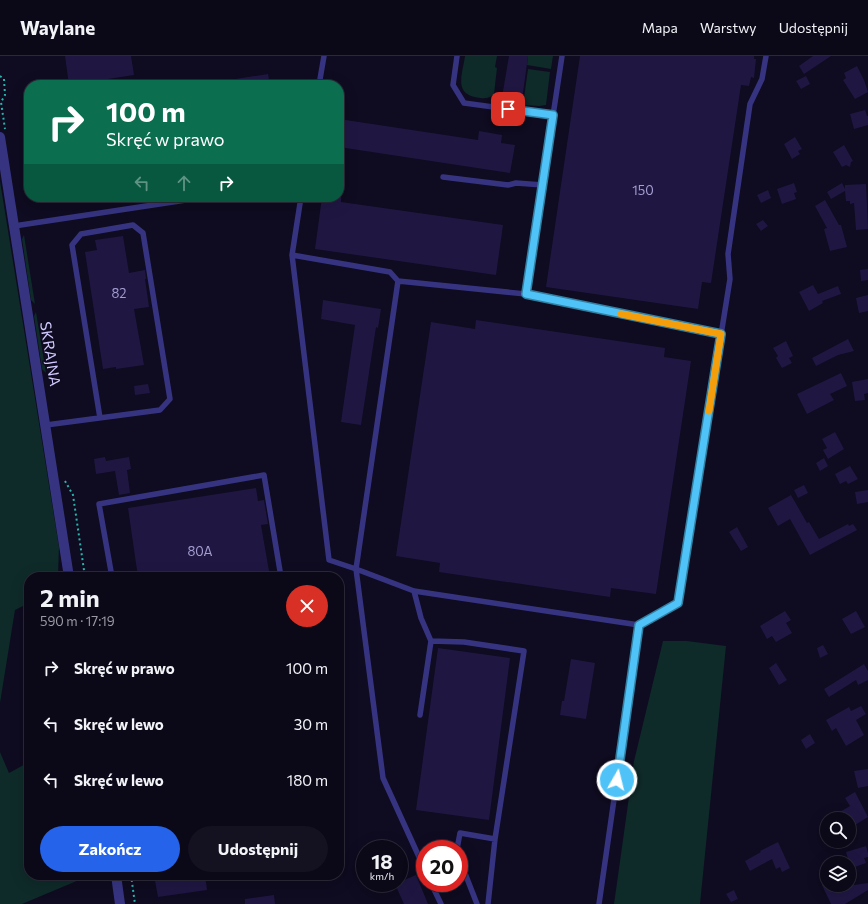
<!DOCTYPE html>
<html lang="pl">
<head>
<meta charset="utf-8">
<style>
  :root { --surface:#0b0818; --page:#141121; --text:#f1f3f6; --muted:#9a9aa2; --line:#2b2937; --accent:#2563eb }
  body { margin:0; font-family:Commissioner,sans-serif; background:var(--page); color:var(--text); height:100vh; display:flex; flex-direction:column; font-size:15px; white-space:nowrap }
  * { box-sizing:border-box; margin:0 }
  p { font-size:13px; color:var(--muted) }
  .icon { flex:none; width:22px; height:22px; fill:none; stroke:currentColor; stroke-width:2; stroke-linecap:round; stroke-linejoin:round }
  .map { position:relative; flex:1; overflow:hidden }
  .side { position:absolute; left:24px; top:516px; width:320px; height:308px; display:flex; flex-direction:column; background:var(--surface); border-radius:16px; box-shadow:0 4px 16px #0002,0 0 0 1px var(--line) }
  .side>* { flex:none }
  .hud { position:absolute; left:24px; top:24px; width:320px; height:122px; border-radius:16px; box-shadow:0 4px 16px #0002,0 0 0 1px var(--line); background:#0b6e4f; color:#fff; overflow:hidden }
  .tools { position:absolute; left:820px; top:756px; display:grid; gap:8px }
  .tools a { display:grid; place-items:center; width:36px; height:36px; border-radius:50%; background:var(--surface); box-shadow:0 4px 16px #0002,0 0 0 1px var(--line); font-size:20px }
  .speed { position:absolute; left:356px; top:784px; display:flex; gap:8px; font-size:20px; font-weight:700; text-align:center }
  .speed>* { display:grid; place-content:center; width:52px; height:52px; border-radius:50%; background:var(--surface); box-shadow:0 4px 16px #0002,0 0 0 1px var(--line); line-height:1 }
  .speed small { font-size:10px; font-weight:400 }
  .speed .limit { border:6px solid #d22; background:#fff; color:#111 }
  .pin { position:absolute; display:grid; place-items:center; width:34px; height:34px; color:#fff; margin:-17px; border-radius:8px; box-shadow:0 2px 6px #0006 }
  .me { position:absolute; width:44px; margin:-22px; rotate:8deg; stroke-linejoin:round; filter:drop-shadow(0 0 3px #0008) }
  .turn { display:flex; align-items:center; gap:14px; height:84px; padding:0 16px; font-size:18px }
  .turn .icon { width:52px; height:52px; stroke-width:2.5 }
  .turn b { display:block; font-size:28px; line-height:34px }
  .lanes { display:flex; align-items:center; height:38px; padding:0 16px; background:#0003; justify-content:center; gap:20px; direction:ltr }
  .lanes .off { opacity:.35 }
  .round { display:grid; place-items:center; flex:none; width:42px; height:42px; border-radius:21px; background:var(--page) }
  .overview { display:flex; align-items:center; justify-content:space-between; height:68px; padding:0 16px }
  h1 { font-size:24px; font-weight:700; line-height:30px }
  .action { display:flex; gap:8px; margin-top:auto; padding:8px 16px }
  .action a { flex:1; height:46px; border-radius:24px; background:var(--accent); color:#fff; font-size:16px; font-weight:700; line-height:46px; text-align:center }
  .action a+a { background:var(--page); color:var(--text) }
  ul { padding:0; list-style:none }
  li { display:flex; align-items:center; gap:12px; height:56px; padding:0 16px }
  li div { flex:1 }
  li b { display:block; font-size:15px }
  li em { font-style:normal }
  header { display:flex; align-items:center; gap:24px; box-sizing:border-box; height:56px; padding:0 20px; background:var(--surface); border-bottom:1px solid var(--line) }
  header strong { font-size:19px }
  nav { display:flex; gap:22px; margin-inline-start:auto; font-size:14px }
  .map>svg:first-child { display:block }
</style>
</head>
<body>
<header>
<strong>Waylane</strong>
<nav><a>Mapa</a><a>Warstwy</a><a>Udostępnij</a></nav>
</header>
<div class="map">
<svg width="868" height="848" viewBox="0 0 868 848">
  <rect width="100%" height="100%" fill="#0f0b20"/>
  <path fill="#0e2a29" d="M465,0H497L495,11L497,12L494,38C490,42 486,43 480,42C453,39 462,20 465,0Z
    M528,0H553L551,13L527,9Z
    M528,13L550,16L546,49L539,50L523,49Z
    M0,125L59,491L58,521H29V547L15,554L0,647Z
    M24,179L35,248L31,244L22,183Z
    M36,256L46,317L42,313L34,260Z
    M663,585H687L726,590L700,848H614L634,705Z
    M0,696L9,717L29,706V819H91L22,848H0Z"/>
  <path fill="#1f1742" d="M65,0H131L134,19L69,29Z
    M509,0H528L522,44L502,41Z
    M580,0H754V3H756L754,22L751,21L749,30L741,29L711,227L702,226L698,253L546,231Z
    M813,0H831L804,18L799,10Z
    M857,10L864,24L868,36L855,43L843,24L846,22L844,17Z
    M268,18L270,29H229V24Z
    M806,20L810,28L801,33L796,25Z
    M865,54L867,60H868V69L854,73L850,58Z
    M339,63L478,84L479,75L502,79L501,87L515,89L510,117L339,91Z
    M795,81L802,93L798,95L800,98L792,103L784,88Z
    M844,89L853,105L851,106L850,111L846,109L842,111L833,96Z
    M794,127L797,136L794,137L796,143L782,148L777,133Z
    M842,127L845,133V129L866,128L868,173L856,174L854,147L850,148V145H846L845,135L831,143L827,136Z
    M768,134L771,142L761,147L757,139Z
    M322,141H341V146L503,169L496,219L315,193Z
    M825,144L839,169H841L847,191L830,195L824,173L827,172L815,150Z
    M763,164L768,170L761,175L756,168Z
    M123,180L129,217L145,214L146,223H145L149,251L134,253L144,309L116,313V311L103,313L85,196L97,194L95,184Z
    M868,213V224L861,225L860,214Z
    M813,229L818,238L838,230L841,238L822,245L823,247L809,255L799,236Z
    M868,239V255L859,257L856,242Z
    M323,244L381,253L378,272L376,271L361,369L341,366L355,269L321,263Z
    M476,264L665,292L664,301L691,305L656,538L611,532L610,541L439,516L440,507L396,500L431,266L475,273Z
    M848,283L854,295L838,299L816,310L812,302Z
    M786,285L793,300L789,302L792,307L782,312L776,302L778,300L773,292Z
    M841,317L847,330L830,338L834,344L807,358L797,338Z
    M868,323V337L864,338L865,344L855,345L852,326Z
    M148,328L150,337L135,339L134,330Z
    M835,376L844,393L828,403L823,394L827,392L822,383Z
    M105,401L106,405L129,401L131,413L127,414L130,437L119,439L115,415L96,418L94,403Z
    M824,402L828,410L820,415L816,407Z
    M850,410L858,423L848,428L846,425L840,428L835,418Z
    M804,429L808,437L798,442L794,434Z
    M256,432L258,445L264,444L268,468L261,469L270,521H138L128,452Z
    M868,434V446L857,448L855,436Z
    M791,439L807,467L809,466L819,483L848,468L849,470L853,468L857,474L810,499L790,463L778,470L768,452Z
    M737,471L748,491L741,495L729,476Z
    M785,555L791,564L786,567L792,577L776,586L772,580L767,583L760,570Z
    M856,555L865,571L851,578L842,563Z
    M823,589L828,598L820,602L817,592Z
    M438,592L510,602L489,764L416,754Z
    M571,603L595,607L586,663L560,659L562,645H564Z
    M776,607L787,624L779,629L769,612Z
    M864,608L868,615V624L858,629L856,624L829,641L824,633Z
    M861,650L866,658L856,664L864,679L846,690L836,672L832,675L826,664L849,651L851,655Z
    M810,678L815,687L806,693L801,684Z
    M868,713V730L858,732L854,715Z
    M855,736L868,761L855,769L854,767L849,770V763H828L850,750L845,742Z
    M778,786L790,812L782,816L780,811L776,813L772,803L750,815L745,805L761,796L760,795Z
    M866,790L868,797V801L864,802L866,807L849,813V806L846,796Z
    M154,819H205L207,834L158,841Z
    M416,819L428,848H404L395,828Z
    M868,827V834L845,848H831L822,829H854Z
    M734,834L738,843L731,846L726,838Z
    M274,839L275,848H245V843Z"/>
  <g fill="none" stroke-linecap="round" stroke-linejoin="round">
    <path stroke="#27b6ad" stroke-width="2" stroke-dasharray="2 3" stroke-linecap="butt" d="M0,20L4,23L5,39L1,46L5,73
      M65,425L73,439L85,521
      M131,819L135,848"/>
    <path stroke="#363481" stroke-width="5.5" d="M457,0L453,29L464,47L553,59
      M562,0L526,238L398,225L356,513L414,535L639,569L678,547L730,223L728,198L750,48L762,23L766,0
      M319,29L324,0
      M443,121L508,129L516,127L543,129
      M301,141L292,199L329,504L356,513L383,722L425,814
      M14,170L206,141
      M292,199L390,216L398,225
      M526,238L721,278
      M46,369L160,354L170,343L143,177L133,169L81,178L72,189L100,362
      M112,521L99,448L264,419L281,521
      M414,535L421,562L431,585L420,659
      M431,585L464,586L524,595L495,783L460,777L457,793
      M459,802L477,848
      M431,827L441,848
      M488,848L495,783
      M599,848L639,569"/>
    <path stroke="#363481" stroke-width="10" d="M0,81L69,521
      M116,819L120,848"/>
  </g>
  <g fill="none" stroke-linecap="round" stroke-linejoin="round">
    <g stroke="#337fa1" stroke-width="10">
      <path id="route" d="M508,53L553,59L526,238L721,278L678,547L639,569L617,724"/>
    </g>
    <use href="#route" stroke="#4fc3f7" stroke-width="7"/>
    <path stroke="#f59e0b" stroke-width="7" d="M621,258L721,278L709,355"/>
  </g>
  <g text-anchor="middle" stroke-width="3" stroke-linejoin="round" paint-order="stroke">
    <g font-size="13" fill="#a49dd0">
      <text x="643" y="139">150</text>
      <text x="119" y="242">82</text>
      <text x="200" y="500">80A</text>
    </g>
    <g font-size="15" fill="#d0caff" stroke="#0f0b20">
      <text transform="translate(50 298) rotate(81)" y="5">SKRAJNA</text>
    </g>
  </g>
</svg>
<div class="tools">
<a><svg class="icon" aria-label="search" viewBox="0 0 24 24"><circle cx="10" cy="10" r="6"/><path d="M15 15l6 6"/></svg></a>
<a><svg class="icon" aria-label="layers" viewBox="0 0 24 24"><path d="M12 4l9 5-9 5-9-5zM3 14l9 5 9-5"/></svg></a>
</div>
<div class="speed"><div>18<small>km/h</small></div><div class="limit">20</div></div>
<div class="pin" style="left:508px;top:53px;background:#d93025"><svg class="icon" aria-label="arrive" viewBox="0 0 24 24"><path d="M6 21V4h12l-3 4 3 4H6"/></svg></div>
<svg class="me" style="left:617px;top:724px" viewBox="-20 -20 40 40"><circle r="17" fill="#4fc3f7" stroke="#fff" stroke-width="3"/><path d="M0-11L8 9 0 5-8 9z" fill="#fff"/></svg>
<div class="hud">
<div class="turn"><svg class="icon" aria-label="right" viewBox="0 0 24 24"><path d="M7 20v-9h11M14 6l5 5-5 5"/></svg><div><b>100 m</b>Skręć w prawo</div></div>
<div class="lanes"><svg class="icon off" aria-label="left" viewBox="0 0 24 24"><path d="M17 20v-9H6M10 6l-5 5 5 5"/></svg><svg class="icon off" aria-label="ahead" viewBox="0 0 24 24"><path d="M12 20V5M6 11l6-6 6 6"/></svg><svg class="icon" aria-label="right" viewBox="0 0 24 24"><path d="M7 20v-9h11M14 6l5 5-5 5"/></svg></div>
</div>
<section class="side">
<div class="overview"><div><h1>2 min</h1><p>590 m · 17:19</p></div><a class="round" style="background:#d93025;color:#fff"><svg class="icon" aria-label="close" viewBox="0 0 24 24"><path d="M6 6l12 12M18 6L6 18"/></svg></a></div>
<ul>
<li><svg class="icon" aria-label="right" viewBox="0 0 24 24"><path d="M7 20v-9h11M14 6l5 5-5 5"/></svg><div><b>Skręć w prawo</b></div><em>100 m</em></li>
<li><svg class="icon" aria-label="left" viewBox="0 0 24 24"><path d="M17 20v-9H6M10 6l-5 5 5 5"/></svg><div><b>Skręć w lewo</b></div><em>30 m</em></li>
<li><svg class="icon" aria-label="left" viewBox="0 0 24 24"><path d="M17 20v-9H6M10 6l-5 5 5 5"/></svg><div><b>Skręć w lewo</b></div><em>180 m</em></li>
</ul>
<div class="action"><a>Zakończ</a><a>Udostępnij</a></div>
</section>
</div>
</body>
</html>
